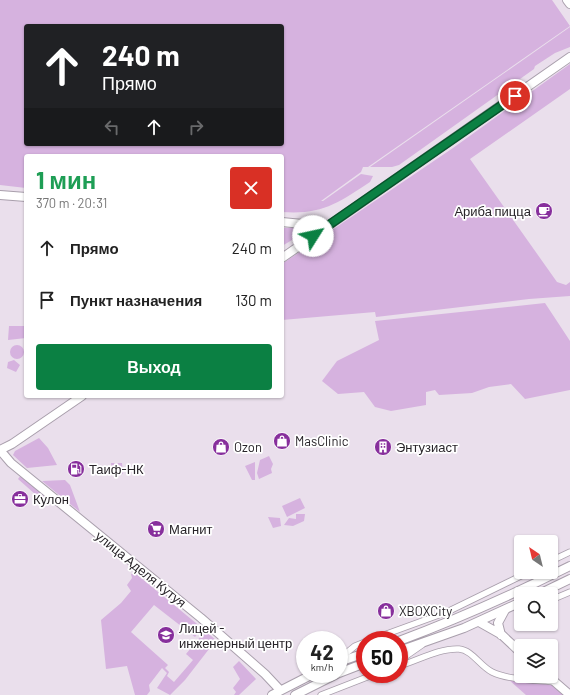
<!DOCTYPE html>
<html lang="ru">
<head>
<meta charset="utf-8">
<style>
  :root { --surface:#fff; --page:#f6f6f6; --text:#222; --muted:#767676; --accent:#0b8043 }
  body { margin:0; font-family:Barlow,sans-serif; background:var(--page); color:var(--text); height:100vh; display:flex; flex-direction:column; font-size:15px; white-space:nowrap }
  * { box-sizing:border-box; margin:0 }
  p { font-size:13px; color:var(--muted) }
  .icon { flex:none; width:22px; height:22px; fill:none; stroke:currentColor; stroke-width:2; stroke-linecap:round; stroke-linejoin:round }
  .map { position:relative; flex:1; overflow:hidden }
  .drawer { position:absolute; left:24px; top:154px; width:260px; height:244px; display:flex; flex-direction:column; background:var(--surface); border-radius:4px; box-shadow:0 1px 3px #0004 }
  .drawer>* { flex:none }
  .top-card { position:absolute; left:24px; top:24px; width:260px; height:122px; border-radius:4px; box-shadow:0 1px 3px #0004; background:#202124; color:#fff; overflow:hidden }
  .needle { width:26px; rotate:325deg }
  .controls { position:absolute; left:514px; top:535px; display:grid; gap:8px }
  .controls a { display:grid; place-items:center; width:44px; height:44px; border-radius:4px; background:var(--surface); box-shadow:0 1px 3px #0004; font-size:20px }
  .speed { position:absolute; left:296px; top:631px; display:flex; gap:8px; font-size:20px; font-weight:700; text-align:center }
  .speed>* { display:grid; place-content:center; width:52px; height:52px; border-radius:50%; background:var(--surface); box-shadow:0 1px 3px #0004; line-height:1 }
  .speed small { font-size:10px; font-weight:400 }
  .speed .limit { border:6px solid #d22; background:#fff; color:#111 }
  .pin { position:absolute; display:grid; place-items:center; width:34px; height:34px; color:#fff; margin:-17px; border:2px solid #fff; border-radius:50%; box-shadow:0 1px 4px #0007 }
  .me { position:absolute; width:44px; margin:-22px; rotate:55deg; stroke-linejoin:round; filter:drop-shadow(0 0 3px #0008) }
  .turn { display:flex; align-items:center; gap:14px; height:84px; padding:0 12px; font-size:18px }
  .turn .icon { width:52px; height:52px; stroke-width:2.5 }
  .turn b { display:block; font-size:28px; line-height:34px }
  .lanes { display:flex; align-items:center; height:38px; padding:0 12px; background:#0003; justify-content:center; gap:20px; direction:ltr }
  .lanes .off { opacity:.35 }
  .round { display:grid; place-items:center; flex:none; width:42px; height:42px; border-radius:4px; background:var(--page) }
  .headline { display:flex; align-items:center; justify-content:space-between; height:68px; padding:0 12px }
  h1 { font-size:24px; font-weight:700; line-height:30px; color:#1e9e55 }
  .button { display:flex; gap:8px; margin-top:auto; padding:8px 12px }
  .button a { flex:1; height:46px; border-radius:4px; background:var(--accent); color:#fff; font-size:16px; font-weight:700; line-height:46px; text-align:center }
  ul { padding:0; list-style:none }
  li { display:flex; align-items:center; gap:12px; height:52px; padding:0 12px }
  li div { flex:1 }
  li b { display:block; font-size:15px }
  li em { font-style:normal }
  .map>svg:first-child { display:block }
</style>
</head>
<body>
<div class="map">
<svg width="570" height="695" viewBox="0 0 570 695">
  <rect width="100%" height="100%" fill="#eadfec"/>
  <path fill="#d6b2df" fill-rule="evenodd" d="M0,0H552L570,26L368,167H363L361,172L321,201H323L361,174L373,176L370,182C338,203 322,215 282,212V156H26V188L0,185ZM26,26H282V144H26Z
    M570,27V47L555,53L535,66L534,69L399,165L392,167H370Z
    M570,64V89L470,159L557,282L566,285L570,282V296L529,299L376,317L375,312L282,320V264L453,148Z
    M282,228H297L302,234L282,246Z
    M545,303L570,341V390L525,399L511,384L489,387L472,393L439,395L435,390L426,392V405L391,411L375,407L364,392L338,394L322,381L337,361L379,340L375,321Z
    M9,326H26V338L8,340Z
    M10 352a7 7 0 1 1 14 0a7 7 0 1 1-14 0Z
    M14,360L20,365L16,372L7,368L8,362Z
    M39,438L48,448L57,465L27,468L13,455L15,451Z
    M269,456L273,464L271,469L272,473L259,479L257,473L260,460Z
    M255,462V480H252L245,466Z
    M111,463H122L123,474L112,475Z
    M21,475L48,498L44,502L18,479Z
    M65,480L70,485L80,512L42,481Z
    M300,498L305,508L287,517L282,506Z
    M296,514H305L304,521L293,526L284,525L289,518L296,519Z
    M268,517L280,518L281,526L273,528Z
    M135,573L202,628L195,637L154,605L131,632L168,665L165,668L169,672L167,676L174,682L193,660L186,654L205,631L216,640L185,680L170,695L157,688L167,673L162,668L149,685L150,691L147,695H135L127,666L106,669L101,620L121,603L131,591L127,585L132,578L131,574Z
    M239,661L256,679L239,695H234L236,692L233,688L240,679L233,667Z
    M509,680L553,685L564,695H526Z"/>
  <g fill="none" stroke-linecap="round" stroke-linejoin="round">
    <g stroke="#a99fac" stroke-width="7">
      <path id="street" d="M551,561L570,552
        M551,600L570,592
        M370,640L447,612L529,572
        M339,659L355,646L365,642
        M399,661L422,645
        M399,666C417,661 439,648 459,649C472,650 480,666 492,672C508,680 537,680 556,682
        M321,695L375,674"/>
    </g>
    <g stroke="#a99fac" stroke-width="10">
      <path id="secondary" d="M567,0L570,4
        M0,195L26,197
        M282,222L313,225L321,230
        M282,258L570,57
        M0,450L11,463L201,618L265,674L280,690
        M0,450L12,444L82,396
        M479,622L502,635L521,653
        M501,635L498,623L505,610
        M548,676L570,695"/>
    </g>
    <g stroke="#a99fac" stroke-width="10">
      <path id="primary" d="M539,594L570,579
        M399,641C458,619 514,594 570,566
        M399,651L464,628L521,602
        M339,662L365,653
        M339,673L365,663
        M272,695L313,674
        M295,695L337,674"/>
    </g>
    <use href="#street" stroke="#fff" stroke-width="5.5"/>
    <use href="#secondary" stroke="#fff" stroke-width="8"/>
    <use href="#primary" stroke="#fff" stroke-width="8"/>
  </g>
  <g fill="none" stroke-linecap="round" stroke-linejoin="round">
    <g stroke="#07532c" stroke-width="10">
      <path id="route" d="M313,236L515,96"/>
    </g>
    <use href="#route" stroke="#0b8043" stroke-width="7"/>
  </g>
  <defs>
    <g id="cafe-disc" transform="scale(0.9)"><circle r="9.5" fill="#872f9c" stroke="#fff"/><path d="M-5.5-4.5H6V0H3Q3 3.5 0 3.5H-2.5Q-5.5 3.5-5.5 0ZM3-3.2v2h1.7v-2ZM-6 4.5H4V6H-6Z" fill="#fff"/></g>
    <g id="shop-disc" transform="scale(0.9)"><circle r="9.5" fill="#872f9c" stroke="#fff"/><path d="M-5-2.5h2.3a2.7 3.5 0 0 1 5.4 0H5L5.5 6h-11ZM-1.5-2.5h3a1.5 2.3 0 0 0-3 0Z" fill="#fff"/></g>
    <g id="building-disc" transform="scale(0.9)"><circle r="9.5" fill="#872f9c" stroke="#fff"/><path d="M-4-6H4V6H1V3H-1V6H-4ZM-2.5-4.3h1.7v1.8h-1.7ZM.8-4.3h1.7v1.8H.8ZM-2.5-1h1.7V.8h-1.7ZM.8-1h1.7V.8H.8Z" fill="#fff"/></g>
    <g id="fuel-disc" transform="scale(0.9)"><circle r="9.5" fill="#872f9c" stroke="#fff"/><path d="M-5.5-6h7V0h2V4h1.3V-2.5L3-4.5l.8-.8L6-3V5H2.5V1h-1V6h-7ZM-4.2-4.7v3.2H.2V-4.7Z" fill="#fff"/></g>
    <g id="office-disc" transform="scale(0.9)"><circle r="9.5" fill="#872f9c" stroke="#fff"/><path d="M-6-3h4V-5.5h4V-3h4V5H-6ZM-1-4.5V-3h2v-1.5ZM-6 0V1H6V0Z" fill="#fff"/></g>
    <g id="supermarket-disc" transform="scale(0.9)"><circle r="9.5" fill="#872f9c" stroke="#fff"/><path d="M-6-5.5h2.5l.6 2H6L4.5 2H-2.5L-4.4-4H-6ZM-1.5 3.2a1.3 1.3 0 1 0 .1 0ZM3 3.2a1.3 1.3 0 1 0 .1 0Z" fill="#fff"/></g>
    <g id="school-disc" transform="scale(0.9)"><circle r="9.5" fill="#872f9c" stroke="#fff"/><path d="M0-5L7-2L0 1L-7-2ZM-4 1L0 2.5L4 1V4Q0 6-4 4Z" fill="#fff"/></g>
  </defs>
  <g fill-rule="evenodd">
    <use href="#cafe-disc" x="544" y="211"/>
    <use href="#shop-disc" x="282" y="441"/>
    <use href="#shop-disc" x="221" y="447"/>
    <use href="#building-disc" x="383" y="447"/>
    <use href="#fuel-disc" x="76" y="469"/>
    <use href="#office-disc" x="20" y="499"/>
    <use href="#supermarket-disc" x="156" y="529"/>
    <use href="#shop-disc" x="386" y="611"/>
    <use href="#school-disc" x="166" y="635"/>
  </g>
  <g text-anchor="middle" stroke-width="3.5" stroke-linejoin="round" paint-order="stroke">
    <g font-size="13" fill="#282429" stroke="#fff" text-anchor="start">
      <text x="531" y="216" text-anchor="end">Ариба пицца</text>
      <text x="295" y="446">MasClinic</text>
      <text x="234" y="452">Ozon</text>
      <text x="396" y="452">Энтузиаст</text>
      <text x="89" y="474">Таиф-НК</text>
      <text x="33" y="504">Кулон</text>
      <text x="169" y="534">Магнит</text>
      <text x="399" y="616">XBOXCity</text>
      <text x="179" y="633">Лицей -<tspan x="179" dy="15">инженерный центр</tspan></text>
    </g>
    <g font-size="13" fill="#282429" stroke="#fff">
      <text transform="translate(141 569) rotate(39)" y="5">улица Аделя Кутуя</text>
    </g>
  </g>
</svg>
<div class="controls">
<a><svg class="needle" viewBox="-14 -14 28 28"><path d="M0-13l5 13h-10z" fill="#e53935"/><path d="M0 13l5-13h-10z" fill="#767676"/></svg></a>
<a><svg class="icon" aria-label="search" viewBox="0 0 24 24"><circle cx="10" cy="10" r="6"/><path d="M15 15l6 6"/></svg></a>
<a><svg class="icon" aria-label="layers" viewBox="0 0 24 24"><path d="M12 4l9 5-9 5-9-5zM3 14l9 5 9-5"/></svg></a>
</div>
<div class="speed"><div>42<small>km/h</small></div><div class="limit">50</div></div>
<div class="pin" style="left:515px;top:96px;background:#d93025"><svg class="icon" aria-label="arrive" viewBox="0 0 24 24"><path d="M6 21V4h12l-3 4 3 4H6"/></svg></div>
<svg class="me" style="left:313px;top:236px" viewBox="-20 -20 40 40"><circle r="19" fill="#fff"/><path d="M0-13L10 11 0 6-10 11z" fill="#0b8043"/></svg>
<div class="top-card">
<div class="turn"><svg class="icon" aria-label="ahead" viewBox="0 0 24 24"><path d="M12 20V5M6 11l6-6 6 6"/></svg><div><b>240 m</b>Прямо</div></div>
<div class="lanes"><svg class="icon off" aria-label="left" viewBox="0 0 24 24"><path d="M17 20v-9H6M10 6l-5 5 5 5"/></svg><svg class="icon" aria-label="ahead" viewBox="0 0 24 24"><path d="M12 20V5M6 11l6-6 6 6"/></svg><svg class="icon off" aria-label="right" viewBox="0 0 24 24"><path d="M7 20v-9h11M14 6l5 5-5 5"/></svg></div>
</div>
<section class="drawer">
<div class="headline"><div><h1>1 мин</h1><p>370 m · 20:31</p></div><a class="round" style="background:#d93025;color:#fff"><svg class="icon" aria-label="close" viewBox="0 0 24 24"><path d="M6 6l12 12M18 6L6 18"/></svg></a></div>
<ul>
<li><svg class="icon" aria-label="ahead" viewBox="0 0 24 24"><path d="M12 20V5M6 11l6-6 6 6"/></svg><div><b>Прямо</b></div><em>240 m</em></li>
<li><svg class="icon" aria-label="arrive" viewBox="0 0 24 24"><path d="M6 21V4h12l-3 4 3 4H6"/></svg><div><b>Пункт назначения</b></div><em>130 m</em></li>
</ul>
<div class="button"><a>Выход</a></div>
</section>
</div>
</body>
</html>
